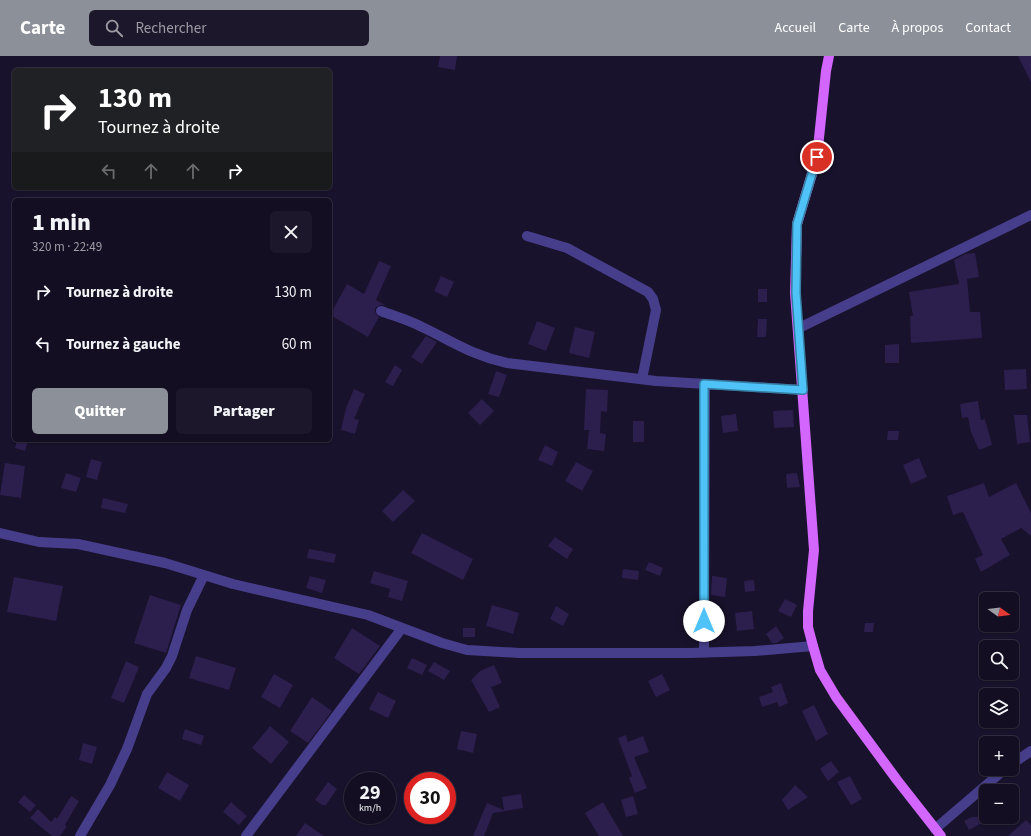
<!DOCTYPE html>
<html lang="fr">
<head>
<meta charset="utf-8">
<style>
  :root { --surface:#130e21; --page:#1c172a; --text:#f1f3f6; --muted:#9d9ca5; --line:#322e3f; --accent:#8c9099 }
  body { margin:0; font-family:"Source Sans 3",sans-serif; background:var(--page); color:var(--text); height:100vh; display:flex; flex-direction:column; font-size:15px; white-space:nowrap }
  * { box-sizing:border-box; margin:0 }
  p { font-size:13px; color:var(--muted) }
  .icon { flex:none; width:22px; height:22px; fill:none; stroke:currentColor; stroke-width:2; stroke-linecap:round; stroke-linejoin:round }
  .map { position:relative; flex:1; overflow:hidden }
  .drawer { position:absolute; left:12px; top:142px; width:320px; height:244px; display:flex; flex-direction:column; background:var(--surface); border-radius:6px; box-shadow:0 1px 3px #0004,0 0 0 1px var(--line) }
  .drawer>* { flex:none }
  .hud { position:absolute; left:12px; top:12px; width:320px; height:122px; border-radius:6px; box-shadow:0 1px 3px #0004,0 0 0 1px var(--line); background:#202124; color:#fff; overflow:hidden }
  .needle { width:26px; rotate:105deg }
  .controls { position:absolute; left:979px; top:536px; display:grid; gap:8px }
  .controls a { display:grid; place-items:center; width:40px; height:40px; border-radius:6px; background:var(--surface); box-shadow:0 1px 3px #0004,0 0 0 1px var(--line); font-size:20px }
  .speed { position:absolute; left:344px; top:716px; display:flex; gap:8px; font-size:20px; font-weight:700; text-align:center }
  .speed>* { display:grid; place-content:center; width:52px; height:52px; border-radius:50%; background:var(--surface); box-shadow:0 1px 3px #0004,0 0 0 1px var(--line); line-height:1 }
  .speed small { font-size:10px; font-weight:400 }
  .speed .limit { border:6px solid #d22; background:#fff; color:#111 }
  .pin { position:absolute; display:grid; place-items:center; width:34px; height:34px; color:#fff; margin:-17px; border:2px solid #fff; border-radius:50%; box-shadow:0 1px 4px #0007 }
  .me { position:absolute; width:44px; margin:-22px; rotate:0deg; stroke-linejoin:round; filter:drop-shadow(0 0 3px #0008) }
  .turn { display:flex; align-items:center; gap:14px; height:84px; padding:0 20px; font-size:18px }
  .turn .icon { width:52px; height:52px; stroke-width:2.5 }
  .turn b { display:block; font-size:28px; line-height:34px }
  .lanes { display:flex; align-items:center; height:38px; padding:0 20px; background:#0003; justify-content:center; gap:20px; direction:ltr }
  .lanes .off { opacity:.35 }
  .round { display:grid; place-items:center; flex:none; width:42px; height:42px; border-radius:6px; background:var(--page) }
  .headline { display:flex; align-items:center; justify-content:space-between; height:68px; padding:0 20px }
  h1 { font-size:24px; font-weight:800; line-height:30px }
  .primary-button { display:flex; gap:8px; margin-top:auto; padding:8px 20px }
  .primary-button a { flex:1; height:46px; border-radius:6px; background:var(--accent); color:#fff; font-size:16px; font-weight:800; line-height:46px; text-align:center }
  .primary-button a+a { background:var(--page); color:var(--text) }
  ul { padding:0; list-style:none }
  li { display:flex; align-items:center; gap:12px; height:52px; padding:0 20px }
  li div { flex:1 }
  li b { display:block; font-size:15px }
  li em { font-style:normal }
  header { display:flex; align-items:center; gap:24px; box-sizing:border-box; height:56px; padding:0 20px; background:var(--accent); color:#fff }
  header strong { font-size:19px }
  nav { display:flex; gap:22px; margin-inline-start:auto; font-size:14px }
  .search { width:280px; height:36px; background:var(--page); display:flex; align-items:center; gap:10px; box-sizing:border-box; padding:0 14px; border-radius:6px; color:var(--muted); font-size:15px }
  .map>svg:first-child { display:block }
</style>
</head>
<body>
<header>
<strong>Carte</strong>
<div class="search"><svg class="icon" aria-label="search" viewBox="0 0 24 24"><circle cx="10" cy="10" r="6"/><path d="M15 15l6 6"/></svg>Rechercher</div>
<nav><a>Accueil</a><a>Carte</a><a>À propos</a><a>Contact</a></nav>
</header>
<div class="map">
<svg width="1031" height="780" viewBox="0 0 1031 780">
  <rect width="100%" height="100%" fill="#19122c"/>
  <path fill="#2c1e4d" d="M440,0H457L455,14L438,11Z
    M1018,0H1031V26Z
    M975,197L979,221L967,223L970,256H980L982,282L911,287L910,260H913L909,236L959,228L954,204L965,198Z
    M379,205L391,210L376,244L385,249H380L375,252V256L379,261L368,281L330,259L347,228L364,238Z
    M441,220L454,226L447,241L434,235Z
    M758,233H767V246H758Z
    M758,263H767L766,281H757Z
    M537,265L555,272L546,295L528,288Z
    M575,271L595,276L589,302L569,297Z
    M426,280L437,286L422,308L411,301Z
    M899,288V307H885V289Z
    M395,309L402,314L393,330L385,326Z
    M1026,313L1027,333L1005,334L1004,314Z
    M496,315L507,319L499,341L488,338Z
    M354,333L365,338L354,363L359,364L355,378L341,374L346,352Z
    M586,333L608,334L607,356L601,355L600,377L606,378L604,395L587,393L589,374H584Z
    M482,343L494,355L480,369L468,357Z
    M978,345L981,364L985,363L992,389L979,394L971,376L968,361L962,362L960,348Z
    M793,354L794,371L774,372L773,355Z
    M736,358L738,375L723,377L721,360Z
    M1014,359H1027L1030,386L1017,388Z
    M633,365H644V386H633Z
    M888,375H899L898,384H887Z
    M17,384H28L25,395L15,392Z
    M545,389L558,396L552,410L538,404Z
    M919,402L927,421L911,428L903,409Z
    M91,403L102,406L97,424L86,421Z
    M576,406L593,415L582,435L565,425Z
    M5,407L25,410L21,442L0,439Z
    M66,417L81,422L76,436L61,432Z
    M797,417L800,431L787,432L786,418Z
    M984,427L989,441L1016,427L1031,457V480L1021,472L1001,483L1010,499L981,516L975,503L983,499L963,456L953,459L947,440Z
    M403,434L415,445L393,466L382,455Z
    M103,442L128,448L125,457L101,452Z
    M422,477L473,503L463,524L411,497Z
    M555,481L573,493L567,503L548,490Z
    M309,493L336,498L334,507L307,502Z
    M649,506L663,512L660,520L645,514Z
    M623,513L639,515L638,524L622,522Z
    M374,515L408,525L402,545L388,541L390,533L370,527Z
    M310,520L326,524L322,537L306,532Z
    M712,520L727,522L725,541L711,539Z
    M14,521L63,530L56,565L7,556Z
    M754,524L755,535L745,536L744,525Z
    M150,539L181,549L166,597L134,587Z
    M785,543L797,549L791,561L778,555Z
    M492,549L519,557L513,578L486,570Z
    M556,550L569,558L563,570L550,563Z
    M752,555L754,573L737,575L735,557Z
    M865,567H874L873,576H864Z
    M776,570L784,582L777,587H772L766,578Z
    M352,572L380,590L359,618L334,602Z
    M463,572H475V581H463Z
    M196,600L236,612L229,634L189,622Z
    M412,602L427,609L422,619L407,612Z
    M126,605L139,611L124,647L111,642Z
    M434,606L450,615L444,624L428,615Z
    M494,609L502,627L491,631L500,651L489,656L471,624L480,615Z
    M274,618L293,629L280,652L261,641Z
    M662,618L670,634L656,641L648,625Z
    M781,627L788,647L779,651L777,646L762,651L759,641L773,636L771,631Z
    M378,636L396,645L388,662L369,653Z
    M312,641L332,655L308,687L290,675Z
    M814,649L828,678L816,685L802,655Z
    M270,670L289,686L271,708L252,692Z
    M185,673L204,680L201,689L182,683Z
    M461,675L477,678L473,697L457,693Z
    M626,679L628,686L643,680L649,696L634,701L647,732L635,737L629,722L632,720L618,682Z
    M83,687L97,691L92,708L79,704Z
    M831,705L839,716L828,725L820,713Z
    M167,716L189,729L180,745L158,732Z
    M850,720L862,743L851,749L837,726Z
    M328,726L337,733L326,749H322L315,744Z
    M795,729L808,741L788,754L782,744Z
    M521,738L523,752L493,757L484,780H473L487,747L504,754L502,741Z
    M24,739L36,749L30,756L18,746Z
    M71,740L79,745L65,769L67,770L60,780H52L30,762L38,753L51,766L55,761L57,763Z
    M633,740L638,758L626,761L621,744Z
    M231,746L247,760L239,769L223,756Z
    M603,746L623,780H599L585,757Z
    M971,761H993L969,774L964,765Z
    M1026,764L1031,769V780H1008Z
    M305,767L324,780H296Z"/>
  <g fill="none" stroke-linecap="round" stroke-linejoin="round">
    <path stroke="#473e8b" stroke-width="10" d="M527,180L567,192L648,236L653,243L656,254L642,323
      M381,255C394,260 409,264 422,271C452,285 473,300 507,307L656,325L803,334
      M799,272L1031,159
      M0,477L39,486L78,488L165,507L233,528L368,559L442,587L467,594L520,597H690L755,595L813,590
      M704,597L705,328
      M1012,708L1031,695
      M935,773L1005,713
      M80,780L110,729L127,693L147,638L166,612L172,600L187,554L204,519
      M246,780L402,572"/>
    <path stroke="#d266fd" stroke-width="10" d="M829,0L826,15L817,101L797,168L795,237L814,494L808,555V571L813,590L820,614L836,641L897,724L941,780"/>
  </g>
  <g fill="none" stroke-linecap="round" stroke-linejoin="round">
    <g stroke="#337fa1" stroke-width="10">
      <path id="route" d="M704,565V328L803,334L796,237L797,168L817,101"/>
    </g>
    <use href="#route" stroke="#4fc3f7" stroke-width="7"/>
  </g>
</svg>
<div class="controls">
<a><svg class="needle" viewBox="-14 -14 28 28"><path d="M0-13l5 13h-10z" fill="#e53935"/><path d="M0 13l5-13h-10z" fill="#9d9ca5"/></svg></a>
<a><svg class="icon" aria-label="search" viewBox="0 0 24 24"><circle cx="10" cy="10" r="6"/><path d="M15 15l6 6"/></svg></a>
<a><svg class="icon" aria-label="layers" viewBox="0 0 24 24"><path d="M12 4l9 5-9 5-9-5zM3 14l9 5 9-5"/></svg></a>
<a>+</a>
<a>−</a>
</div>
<div class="speed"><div>29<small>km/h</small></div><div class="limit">30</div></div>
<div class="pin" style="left:817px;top:101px;background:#d93025"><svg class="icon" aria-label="arrive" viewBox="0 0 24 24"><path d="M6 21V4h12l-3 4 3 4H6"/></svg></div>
<svg class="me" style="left:704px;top:565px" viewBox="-20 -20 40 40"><circle r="19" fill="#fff"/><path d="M0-13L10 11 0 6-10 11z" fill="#4fc3f7"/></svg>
<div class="hud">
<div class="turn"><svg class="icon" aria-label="right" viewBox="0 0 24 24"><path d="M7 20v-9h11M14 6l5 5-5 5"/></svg><div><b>130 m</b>Tournez à droite</div></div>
<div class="lanes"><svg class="icon off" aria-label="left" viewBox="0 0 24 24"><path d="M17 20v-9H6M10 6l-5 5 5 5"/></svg><svg class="icon off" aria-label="ahead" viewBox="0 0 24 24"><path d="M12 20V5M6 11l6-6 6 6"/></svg><svg class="icon off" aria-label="ahead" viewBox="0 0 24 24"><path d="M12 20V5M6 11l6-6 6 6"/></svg><svg class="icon" aria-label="right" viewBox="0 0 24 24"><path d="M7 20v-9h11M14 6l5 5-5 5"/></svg></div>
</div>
<section class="drawer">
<div class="headline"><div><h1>1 min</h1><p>320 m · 22:49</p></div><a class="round"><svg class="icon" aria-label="close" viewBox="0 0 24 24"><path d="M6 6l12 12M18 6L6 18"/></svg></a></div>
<ul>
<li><svg class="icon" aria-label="right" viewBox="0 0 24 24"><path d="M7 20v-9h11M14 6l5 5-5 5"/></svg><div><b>Tournez à droite</b></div><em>130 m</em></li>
<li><svg class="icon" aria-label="left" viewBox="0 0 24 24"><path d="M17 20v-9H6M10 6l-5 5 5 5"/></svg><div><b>Tournez à gauche</b></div><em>60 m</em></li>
</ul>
<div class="primary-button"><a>Quitter</a><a>Partager</a></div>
</section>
</div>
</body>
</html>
